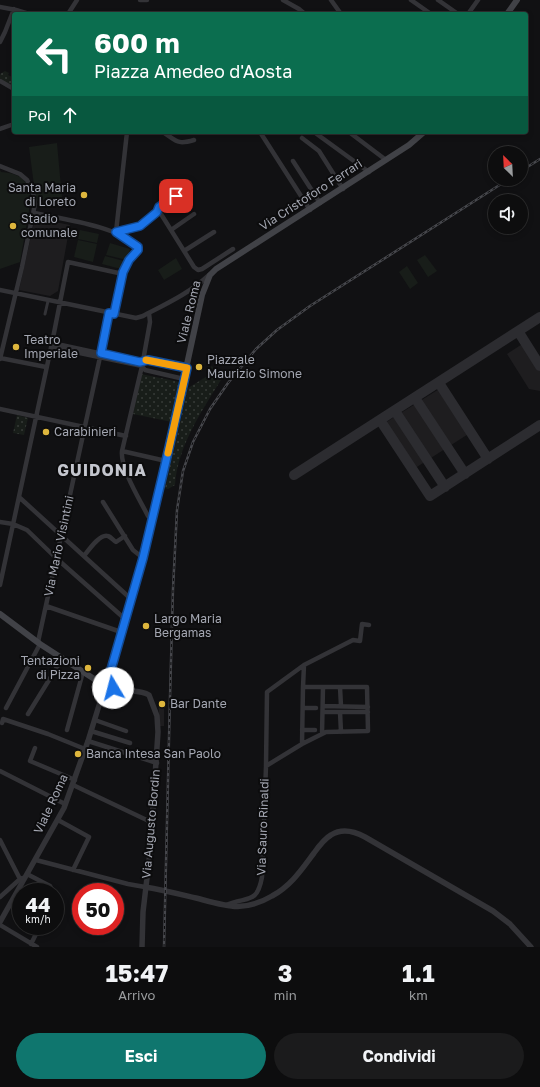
<!DOCTYPE html>
<html lang="it">
<head>
<meta charset="utf-8">
<style>
  :root { --surface:#0d0d0e; --page:#1b1b1c; --text:#f1f3f6; --muted:#9a9c9e; --line:#2d2d2e; --accent:#0f766e }
  body { margin:0; font-family:"Golos Text",sans-serif; background:var(--page); color:var(--text); height:100vh; display:flex; flex-direction:column; font-size:15px; white-space:nowrap }
  * { box-sizing:border-box; margin:0 }
  p { font-size:13px; color:var(--muted) }
  .icon { flex:none; width:22px; height:22px; fill:none; stroke:currentColor; stroke-width:2; stroke-linecap:round; stroke-linejoin:round }
  .map { position:relative; height:947px; overflow:hidden }
  .details { display:flex; flex-direction:column; background:var(--surface); flex:1 }
  .details>* { flex:none }
  .hud { position:absolute; left:12px; top:12px; width:516px; height:122px; border-radius:4px; box-shadow:0 2px 6px #0003,0 0 0 1px var(--line); background:#0b6e4f; color:#fff; overflow:hidden }
  .needle { width:26px; rotate:336deg }
  .controls { position:absolute; left:488px; top:146px; display:grid; gap:8px }
  .controls a { display:grid; place-items:center; width:40px; height:40px; border-radius:50%; background:var(--surface); box-shadow:0 2px 6px #0003,0 0 0 1px var(--line); font-size:20px }
  .speed { position:absolute; left:12px; top:883px; display:flex; gap:8px; font-size:20px; font-weight:700; text-align:center }
  .speed>* { display:grid; place-content:center; width:52px; height:52px; border-radius:50%; background:var(--surface); box-shadow:0 2px 6px #0003,0 0 0 1px var(--line); line-height:1 }
  .speed small { font-size:10px; font-weight:400 }
  .speed .limit { border:6px solid #d22; background:#fff; color:#111 }
  .pin { position:absolute; display:grid; place-items:center; width:34px; height:34px; color:#fff; margin:-17px; border-radius:8px; box-shadow:0 2px 6px #0006 }
  .me { position:absolute; width:44px; margin:-22px; rotate:352deg; stroke-linejoin:round; filter:drop-shadow(0 0 3px #0008) }
  .turn { display:flex; align-items:center; gap:14px; height:84px; padding:0 16px; font-size:18px }
  .turn .icon { width:52px; height:52px; stroke-width:2.5 }
  .turn b { display:block; font-size:28px; line-height:34px }
  .then { display:flex; align-items:center; height:38px; padding:0 16px; background:#0003; gap:8px; font-size:15px }
  .eta { display:flex; justify-content:space-evenly; align-items:center; height:68px; text-align:center }
  .eta b { font-size:24px; font-weight:700; line-height:28px }
  .primary-button { display:flex; gap:8px; margin-top:auto; padding:8px 16px }
  .primary-button a { flex:1; height:46px; border-radius:24px; background:var(--accent); color:#fff; font-size:16px; font-weight:700; line-height:46px; text-align:center }
  .primary-button a+a { background:var(--page); color:var(--text) }
  .map>svg:first-child { display:block }
</style>
</head>
<body>
<div class="map">
<svg width="540" height="947" viewBox="0 0 540 947">
  <defs>
    <pattern id="park-dots" width="8" height="8" patternUnits="userSpaceOnUse"><rect width="8" height="8" fill="#181d19"/><path d="M2 2h.1M6 6h.1" fill="none" stroke="#373b38" stroke-width="1.8" stroke-linecap="round"/></pattern>
  </defs>
  <rect width="100%" height="100%" fill="#111113"/>
  <path fill="#1e1d1f" d="M35,218L70,225L58,291L50,296L19,290Z
    M527,341L540,361V391L529,389L507,354Z
    M444,386L473,431L409,472L380,426Z
    M158,701H164V726H160Z"/>
  <path fill="#181d19" d="M57,143L62,198L36,201L29,147Z
    M0,170L1,172C19,173 30,180 31,199L20,262L0,269Z
    M80,230L99,234L97,243L78,239Z
    M78,240L97,244L93,262L74,257Z
    M110,243L130,249L127,260L106,255Z
    M425,255L437,271L428,277L417,260Z
    M105,256L124,261L121,269L102,264Z
    M176,258L182,269L164,280L158,270Z
    M407,266L418,283L410,289L399,272Z"/>
  <path fill="url(#park-dots)" d="M5,71L9,73L8,75L14,78V87L0,80V74Z
    M212,366L221,380C201,412 178,446 175,485L168,489L165,488L188,388L209,375L208,369Z
    M141,374L180,382L172,422L133,414Z
    M17,415L28,418L24,435L13,433Z"/>
  <g fill="none" stroke-linecap="round" stroke-linejoin="round">
    <path stroke="#2c2c30" stroke-width="10" d="M518,331L540,366
      M439,383L488,459
      M415,398L465,474
      M395,411L445,487
      M380,420L430,496L540,425
      M294,475L540,317"/>
    <path stroke="#333337" stroke-width="3" d="M45,314L48,301"/>
    <path stroke="#333337" stroke-width="4.5" d="M140,0H147
      M283,0L299,9L305,14
      M331,0L341,14
      M411,0L431,14
      M438,0L458,14
      M0,7L16,10L29,14
      M68,14L77,0
      M468,14L478,0
      M0,42L5,32L14,9
      M0,81L14,89
      M0,129L14,124
      M127,132L116,232C124,229 133,230 141,226C147,222 152,214 158,212L161,214L194,267L198,270L202,269L233,249
      M163,132C177,141 177,145 194,140
      M260,132L310,210
      M314,132L369,172
      M349,132L386,160
      M302,138L319,151L343,189
      M293,161L320,203
      M0,166L20,174L27,180L33,192L35,204L22,267L0,359
      M157,212L159,207L176,196
      M34,213C62,219 118,226 138,247V250L129,260L123,272L114,314
      M171,230L194,214
      M184,251L214,232
      M0,290L136,318L143,316C166,304 190,293 209,275
      M52,343L140,362L148,360L187,368
      M51,347L142,366
      M101,353L109,313
      M0,358L46,367
      M143,361L150,322L149,313
      M142,366L122,451C120,468 140,500 148,516L152,519
      M142,366L145,370L184,379
      M0,409L126,436
      M122,451L166,461
      M19,497L131,599
      M103,502L133,550L143,558
      M0,522L13,524L27,530L56,558L125,619
      M84,556C88,551 100,533 108,536C111,537 113,540 116,542L125,536
      M0,585L52,343L68,262L123,274
      M46,606L121,632
      M38,642L100,357
      M304,665L353,640L360,641L362,624L369,625
      M340,687L341,706
      M323,706L368,707
      M6,708L40,644
      M303,708H316
      M323,712H368
      M340,712L341,732
      M28,714L62,659
      M95,720L126,731
      M2,723L3,719L48,734L85,749
      M67,730L83,672
      M302,730H315
      M91,731L130,743
      M322,734L323,687
      M88,741L157,763
      M302,744L303,687
      M35,748L30,761L75,780
      M0,771L65,804
      M73,785L153,823
      M58,820L89,837L73,870
      M0,840L20,879
      M36,860L128,884L145,887
      M27,874L50,886L53,892
      M0,897L20,879L23,878
      M226,905C247,896 257,905 262,877L266,766L302,744L326,732L368,731L367,687H303L304,665L267,692L266,766
      M0,925L37,947
      M31,944L40,926"/>
    <path stroke="#333337" stroke-width="5.5" d="M113,686C124,694 138,688 149,695L157,716L158,732L150,852L143,912L142,947
      M145,887C163,890 179,894 196,898C226,906 243,913 272,896C291,886 302,869 314,853C319,846 324,839 331,835C342,828 354,831 365,837L493,911L510,924L531,947
      M0,922L64,808L88,741L101,699L103,696L110,692"/>
    <path stroke="#414247" stroke-width="6" d="M507,14L517,0
      M0,614L40,644L102,684
      M101 686a6 6 0 1 1 12 0a6 6 0 1 1-12 0Z
      M108,680L143,558L166,461L202,295L210,275L216,269L409,145L424,132"/>
    <g stroke="#46474c" stroke-width="2.5">
      <path id="rail" d="M521,171L540,159
        M164,947L170,697L173,589L177,510L183,471L193,442L210,409L228,383L256,349L277,330L310,306L509,179"/>
    </g>
    <use href="#rail" stroke="#0c0c0d" stroke-width="1" stroke-dasharray="3" stroke-linecap="butt"/>
  </g>
  <g fill="none" stroke-linecap="round" stroke-linejoin="round">
    <g stroke="#114b97" stroke-width="10">
      <path id="route" d="M113,688L112,682L108,680L143,558L166,461L187,368L148,360L140,362L101,353L109,313L114,314L123,272L129,260L138,250V247L116,232L140,226L157,212L159,207L176,196"/>
    </g>
    <use href="#route" stroke="#1a73e8" stroke-width="7"/>
    <path stroke="#f59e0b" stroke-width="7" d="M146,360L187,368L168,453"/>
  </g>
  <g fill="#deb63d" stroke="#0c0c0d" stroke-width="1.5">
    <circle cx="84" cy="195" r="4"/>
    <circle cx="13" cy="226" r="4"/>
    <circle cx="16" cy="347" r="4"/>
    <circle cx="199" cy="367" r="4"/>
    <circle cx="46" cy="432" r="4"/>
    <circle cx="146" cy="626" r="4"/>
    <circle cx="88" cy="668" r="4"/>
    <circle cx="162" cy="704" r="4"/>
    <circle cx="78" cy="754" r="4"/>
  </g>
  <g text-anchor="middle" stroke-width="4" stroke-linejoin="round" paint-order="stroke">
    <g font-size="12" fill="#a4a7b2" stroke="#0c0c0d" text-anchor="start">
      <text x="76" y="192" text-anchor="end">Santa Maria<tspan x="76" dy="14">di Loreto</tspan></text>
      <text x="21" y="223">Stadio<tspan x="21" dy="14">comunale</tspan></text>
      <text x="24" y="344">Teatro<tspan x="24" dy="14">Imperiale</tspan></text>
      <text x="207" y="364">Piazzale<tspan x="207" dy="14">Maurizio Simone</tspan></text>
      <text x="54" y="436">Carabinieri</text>
      <text x="154" y="623">Largo Maria<tspan x="154" dy="14">Bergamas</tspan></text>
      <text x="80" y="665" text-anchor="end">Tentazioni<tspan x="80" dy="14">di Pizza</tspan></text>
      <text x="170" y="708">Bar Dante</text>
      <text x="86" y="758">Banca Intesa San Paolo</text>
    </g>
    <g font-size="12" fill="#a4a7b2" stroke="#0c0c0d">
      <text transform="translate(311 195) rotate(-33)" y="4">Via Cristoforo Ferrari</text>
      <text transform="translate(189 312) rotate(-76)" y="4">Viale Roma</text>
      <text transform="translate(59 546) rotate(-78)" y="4">Via Mario Visintini</text>
      <text transform="translate(51 804) rotate(-65)" y="4">Viale Roma</text>
      <text transform="translate(151 824) rotate(-85)" y="4">Via Augusto Bordin</text>
      <text transform="translate(263 827) rotate(-88)" y="4">Via Sauro Rinaldi</text>
    </g>
    <g font-size="16" font-weight="bold" letter-spacing="1" fill="#c4c6ce" stroke="#0c0c0d">
      <text x="102" y="476">GUIDONIA</text>
    </g>
  </g>
</svg>
<div class="controls">
<a><svg class="needle" viewBox="-14 -14 28 28"><path d="M0-13l5 13h-10z" fill="#e53935"/><path d="M0 13l5-13h-10z" fill="#9a9c9e"/></svg></a>
<a><svg class="icon" aria-label="sound" viewBox="0 0 24 24"><path d="M4 9h4l5-4v14l-5-4H4zM17 9q2 3 0 6"/></svg></a>
</div>
<div class="speed"><div>44<small>km/h</small></div><div class="limit">50</div></div>
<div class="pin" style="left:176px;top:196px;background:#d93025"><svg class="icon" aria-label="arrive" viewBox="0 0 24 24"><path d="M6 21V4h12l-3 4 3 4H6"/></svg></div>
<svg class="me" style="left:113px;top:688px" viewBox="-20 -20 40 40"><circle r="19" fill="#fff"/><path d="M0-13L10 11 0 6-10 11z" fill="#1a73e8"/></svg>
<div class="hud">
<div class="turn"><svg class="icon" aria-label="left" viewBox="0 0 24 24"><path d="M17 20v-9H6M10 6l-5 5 5 5"/></svg><div><b>600 m</b>Piazza Amedeo d'Aosta</div></div>
<div class="then">Poi<svg class="icon" aria-label="ahead" viewBox="0 0 24 24"><path d="M12 20V5M6 11l6-6 6 6"/></svg></div>
</div>
</div>
<section class="details">
<div class="eta">
<div><b>15:47</b><p>Arrivo</p></div>
<div><b>3</b><p>min</p></div>
<div><b>1.1</b><p>km</p></div>
</div>
<div class="primary-button"><a>Esci</a><a>Condividi</a></div>
</section>
</body>
</html>
